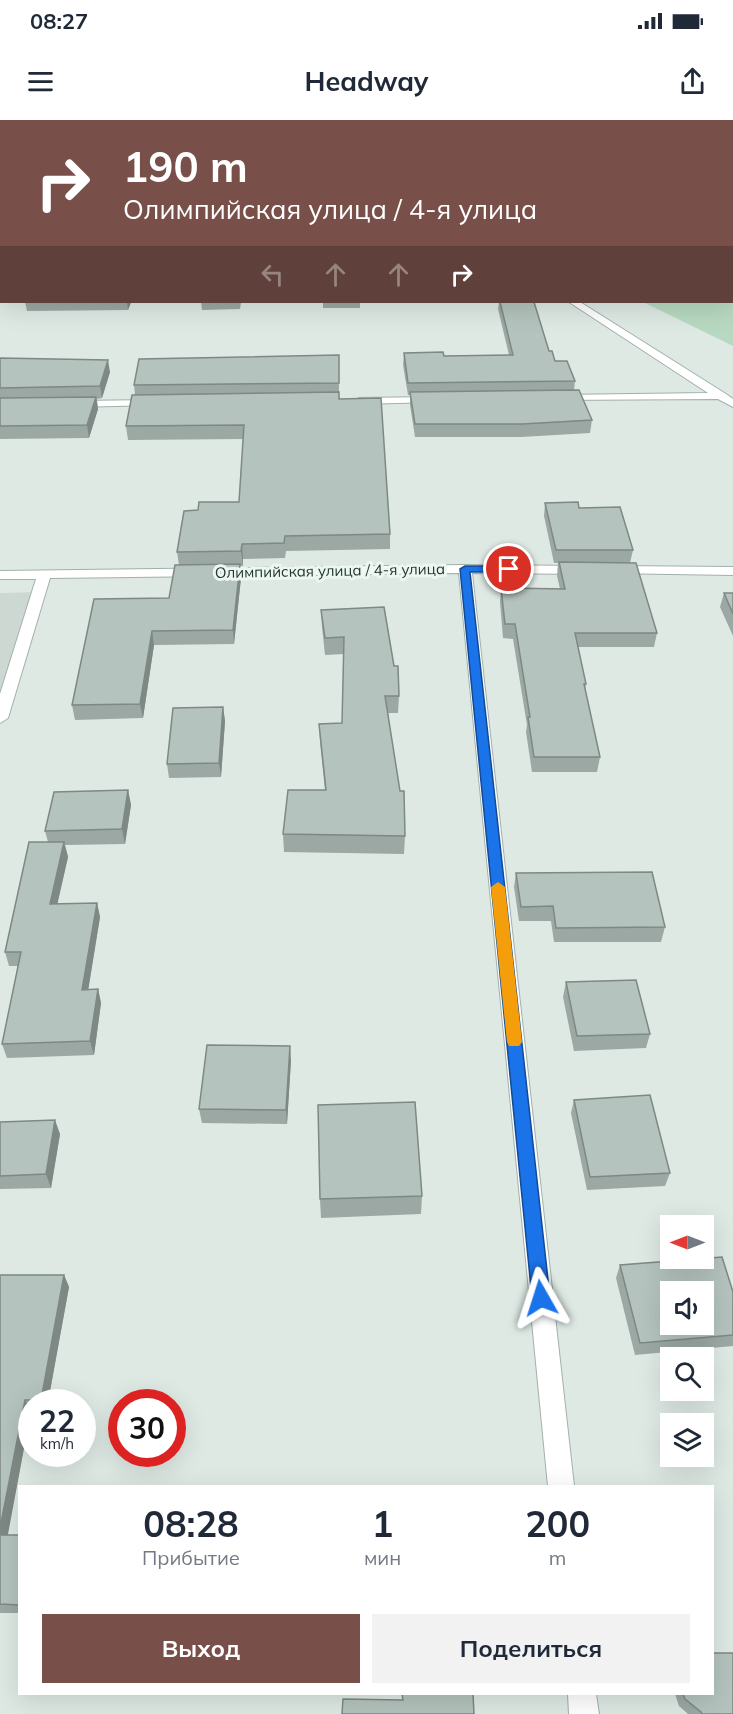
<!DOCTYPE html>
<html lang="ru">
<head>
<meta charset="utf-8">
<style>
  :root { --surface:#fff; --page:#f2f2f3; --text:#1f2937; --muted:#747a83; --accent:#795049 }
  body { margin:0; font-family:Mulish,sans-serif; background:var(--page); color:var(--text); height:100vh; display:flex; flex-direction:column; font-size:22px; white-space:nowrap }
  * { box-sizing:border-box; margin:0 }
  p { font-size:20px; color:var(--muted) }
  .icon { flex:none; width:33px; height:33px; fill:none; stroke:currentColor; stroke-width:2; stroke-linecap:round; stroke-linejoin:round }
  .map { position:relative; flex:1; overflow:hidden }
  .details { position:absolute; left:18px; top:1365px; width:696px; height:210px; display:flex; flex-direction:column; background:var(--surface); border-radius:0px; box-shadow:0 6px 24px #0002 }
  .details>* { flex:none }
  .top-card { position:absolute; left:0px; top:0px; width:734px; height:183px; box-shadow:0 6px 24px #0002; background:#795049; color:#fff; overflow:hidden }
  .needle { width:39px; rotate:270deg }
  .buttons { position:absolute; left:660px; top:1095px; display:grid; gap:12px }
  .buttons a { display:grid; place-items:center; width:54px; height:54px; border-radius:0px; background:var(--surface); box-shadow:0 6px 24px #0002; font-size:30px }
  .speed { position:absolute; left:18px; top:1269px; display:flex; gap:12px; font-size:30px; font-weight:700; text-align:center }
  .speed>* { display:grid; place-content:center; width:78px; height:78px; border-radius:50%; background:var(--surface); box-shadow:0 6px 24px #0002; line-height:1 }
  .speed small { font-size:15px; font-weight:400 }
  .speed .limit { border:9px solid #d22; background:#fff; color:#111 }
  .pin { position:absolute; display:grid; place-items:center; width:51px; height:51px; color:#fff; margin:-26px; border:3px solid #fff; border-radius:50%; box-shadow:0 2px 6px #0007 }
  .me { position:absolute; width:66px; margin:-33px; rotate:354deg; stroke-linejoin:round; filter:drop-shadow(0 0 4px #0008) }
  .turn { display:flex; align-items:center; gap:21px; height:126px; padding:0 24px; font-size:27px }
  .turn .icon { width:78px; height:78px; stroke-width:2.5 }
  .turn b { display:block; font-size:42px; line-height:51px }
  .lanes { display:flex; align-items:center; height:57px; padding:0 24px; background:#0003; justify-content:center; gap:30px; direction:ltr }
  .lanes .off { opacity:.35 }
  .eta { display:flex; justify-content:space-evenly; align-items:center; height:102px; text-align:center }
  .eta b { font-size:36px; font-weight:700; line-height:42px }
  .cta { display:flex; gap:12px; margin-top:auto; padding:12px 24px }
  .cta a { flex:1; height:69px; border-radius:0px; background:var(--accent); color:#fff; font-size:24px; font-weight:700; line-height:69px; text-align:center }
  .cta a+a { background:var(--page); color:var(--text) }
  .status { display:flex; justify-content:space-between; align-items:center; height:42px; padding:0 30px; background:var(--surface); direction:ltr }
  .status svg { height:16px; fill:currentColor }
  header { display:flex; justify-content:space-between; align-items:center; height:78px; padding:0 24px; background:var(--surface); font-size:27px; font-weight:700 }
  .map>svg:first-child { display:block }
</style>
</head>
<body>
<div class="status"><b>08:27</b><svg viewBox="0 0 49 12"><path d="M0 12V9h3v3zM5 12V6h3v6zM10 12V3h3v9zM15 12V0h3v12zM26 1h20v11H26zM47 4h2v5h-2z"/></svg></div>
<header><svg class="icon" aria-label="menu" viewBox="0 0 24 24"><path d="M4 6h16M4 12h16M4 18h16"/></svg>Headway<svg class="icon" aria-label="share" viewBox="0 0 24 24"><path d="M12 15V3M7 8l5-5 5 5M5 13v7h14v-7"/></svg></header>
<div class="map">
<svg width="733" height="1594" viewBox="0 0 733 1594">
  <rect width="100%" height="100%" fill="#dee9e4"/>
  <path fill="#cdd8d3" d="M39,472L0,603V473Z"/>
  <path fill="#b8d9c1" d="M732,57H733V226L643,182H732Z"/>
  <g fill="none" stroke-linecap="round" stroke-linejoin="round">
    <g stroke="#a2b0ab" stroke-width="2">
      <path id="street" d="M0,156H2V162H0Z
        M569,182H580L726,274L733,279V287L718,279L556,280L555,278L560,275L708,273Z
        M433,277L437,278V282L359,284L354,281L359,278Z
        M154,280L158,281V285L74,287L69,284L74,281Z
        M465,445L580,446L587,450L580,454L472,453L574,1366H548L459,453L50,458L8,598L0,603V574L36,459H0V451Z
        M614,446L733,447V455L609,453L607,450Z
        M568,1574H596L599,1594H569Z"/>
    </g>
    <use href="#street" fill="#fff" fill-rule="evenodd"/>
  </g>
  <path fill="#9ba8a3" d="M25,182H131L128,190L27,191Z
    M201,182H241L240,189L202,190Z
    M323,182H360V188H323Z
    M499,182H534L549,231L555,241L575,261L574,270L592,300L590,313L521,317H415L410,285V275H408L403,245L404,233L444,236L509,235L498,189Z
    M339,235V279L390,414V429L286,431L285,438L243,439V446H240L241,458L234,524L154,525L143,598L75,600L72,585L169,478L179,445L177,432L198,390L239,382L243,319L128,320L126,306L135,275L134,265Z
    M0,238L110,252L102,278L97,279L98,289L89,318L0,319Z
    M545,383L579,388L633,430L630,443L657,513L654,527H578L586,564L585,569L600,637L597,652H532L526,612L527,605L513,519L503,518L500,482L501,468L560,469L557,456L558,443H554L544,396Z
    M724,473H733V516L720,487Z
    M321,490L399,576L398,593H388L405,716L404,734L284,732L283,714L325,670L320,622L319,604L342,603L344,534L325,535L322,507Z
    M223,587L225,601L221,657L169,658L167,644Z
    M128,670L131,685L125,724L65,725L68,737L57,784L97,783L100,797L88,869H98L101,883L94,935L7,938L2,924L18,846H9L5,832L48,722L45,711Z
    M516,753L665,807L661,822H554L551,801H519L514,767Z
    M566,862L650,914L646,928L574,931L563,877Z
    M291,940L287,1004L202,1003L199,989Z
    M574,980L670,1053L665,1066L587,1070L571,993Z
    M0,1002L60,1014L51,1068L0,1069Z
    M422,1076L421,1094L321,1098L320,1079Z
    M620,1145L733,1172V1226L635,1235L616,1158Z
    M0,1155H64L69,1167L48,1282H32V1291H31L7,1415H20V1493H0Z
    M675,1574H712L733,1594H688L679,1586Z"/>
  <path fill="#7e8884" d="M127,182H131L128,190Z
    M108,240L110,252L102,278L100,266Z
    M96,277L98,289L89,318L87,305Z
    M242,424L243,439V446L241,431Z
    M240,444L241,458L234,524L233,510Z
    M152,511L154,525L143,598L140,584Z
    M223,587L225,601L221,657L219,643Z
    M128,670L131,685L125,724L122,709Z
    M64,722L68,737L54,799L50,784Z
    M97,783L100,797L86,884L82,870Z
    M98,869L101,883L94,935L90,921Z
    M290,926L291,940L287,1004L286,990Z
    M55,1000L60,1014L51,1068L46,1054Z
    M64,1155L69,1167L48,1282H42L41,1280Z
    M25,1280L31,1291L6,1425L0,1417V1408Z"/>
  <path fill="#b4c3bd" stroke="#7e8884" stroke-width="1.5" fill-rule="evenodd" d="M500,182H534L549,231H552L555,241H567L575,261L408,263L404,233L443,232L444,236L513,235Z
    M339,235V263L134,265L139,239Z
    M0,238L108,240L100,266L0,268Z
    M579,270L592,300L522,304H415L410,272Z
    M339,272V279L381,278L390,414L285,416L284,423L242,424L241,431L177,432L184,391L198,390L199,382H239L244,305L126,306L132,275Z
    M96,277L87,305L0,306V278Z
    M578,382L579,388L620,387L633,430H556L545,383Z
    M559,442L636,443L657,513H575L586,564H584L600,637H534L528,597H530L515,504H505L501,468L565,469Z
    M240,444L233,510L152,511L140,584L72,585L94,479L169,478L175,445Z
    M724,473H733V494Z
    M384,487L394,546H398L399,576H385L400,671H404L405,716L283,714L288,670H326L319,604L342,603L344,517L325,518L321,490Z
    M223,587L219,643L167,644L173,588Z
    M128,670L122,709L45,711L54,672Z
    M29,722H64L50,784L97,783L82,870L98,869L90,921L2,924L21,832H5Z
    M652,752L665,807L556,808L553,786L521,787L516,753Z
    M636,860L650,914L577,916L566,862Z
    M207,925L290,926L286,990L199,989Z
    M650,975L670,1053L590,1057L574,980Z
    M415,982L422,1076L320,1079L318,985Z
    M55,1000L46,1054L0,1056V1002Z
    M722,1137L733,1172V1215L640,1223L620,1145ZM670,1172H704V1204H670Z
    M0,1155H64L41,1280H25L0,1408Z
    M0,1415H20V1485L0,1484Z
    M712,1533H733V1594H702L701,1592L685,1579L683,1574H712Z
    M402,1574H473L474,1594H342L343,1579L403,1580Z"/>
  <path fill="#1a73e8" stroke="#114b97" stroke-width="1.5" d="M509,446L514,449L513,452H470L550,1178L547,1184L541,1187L535,1184L532,1178L460,449L465,446Z"/>
  <path fill="#f59e0b" d="M498,762L505,767L522,922L519,926H509L507,922L491,767Z"/>
  <g text-anchor="middle" stroke-width="6" stroke-linejoin="round" paint-order="stroke">
    <g font-size="15" fill="#213731" stroke="#eef6f2">
      <text transform="translate(330 451) rotate(-1)" y="5">Олимпийская улица / 4-я улица</text>
    </g>
  </g>
</svg>
<div class="buttons">
<a><svg class="needle" viewBox="-14 -14 28 28"><path d="M0-13l5 13h-10z" fill="#e53935"/><path d="M0 13l5-13h-10z" fill="#747a83"/></svg></a>
<a><svg class="icon" aria-label="sound" viewBox="0 0 24 24"><path d="M4 9h4l5-4v14l-5-4H4zM17 9q2 3 0 6"/></svg></a>
<a><svg class="icon" aria-label="search" viewBox="0 0 24 24"><circle cx="10" cy="10" r="6"/><path d="M15 15l6 6"/></svg></a>
<a><svg class="icon" aria-label="layers" viewBox="0 0 24 24"><path d="M12 4l9 5-9 5-9-5zM3 14l9 5 9-5"/></svg></a>
</div>
<div class="speed"><div>22<small>km/h</small></div><div class="limit">30</div></div>
<div class="pin" style="left:509px;top:449px;background:#d93025"><svg class="icon" aria-label="arrive" viewBox="0 0 24 24"><path d="M6 21V4h12l-3 4 3 4H6"/></svg></div>
<svg class="me" style="left:541px;top:1178px" viewBox="-20 -20 40 40"><path d="M0-17L14 15 0 8-14 15z" fill="#1a73e8" stroke="#fff" stroke-width="4"/></svg>
<div class="top-card">
<div class="turn"><svg class="icon" aria-label="right" viewBox="0 0 24 24"><path d="M7 20v-9h11M14 6l5 5-5 5"/></svg><div><b>190 m</b>Олимпийская улица / 4-я улица</div></div>
<div class="lanes"><svg class="icon off" aria-label="left" viewBox="0 0 24 24"><path d="M17 20v-9H6M10 6l-5 5 5 5"/></svg><svg class="icon off" aria-label="ahead" viewBox="0 0 24 24"><path d="M12 20V5M6 11l6-6 6 6"/></svg><svg class="icon off" aria-label="ahead" viewBox="0 0 24 24"><path d="M12 20V5M6 11l6-6 6 6"/></svg><svg class="icon" aria-label="right" viewBox="0 0 24 24"><path d="M7 20v-9h11M14 6l5 5-5 5"/></svg></div>
</div>
<section class="details">
<div class="eta">
<div><b>08:28</b><p>Прибытие</p></div>
<div><b>1</b><p>мин</p></div>
<div><b>200</b><p>m</p></div>
</div>
<div class="cta"><a>Выход</a><a>Поделиться</a></div>
</section>
</div>
</body>
</html>
